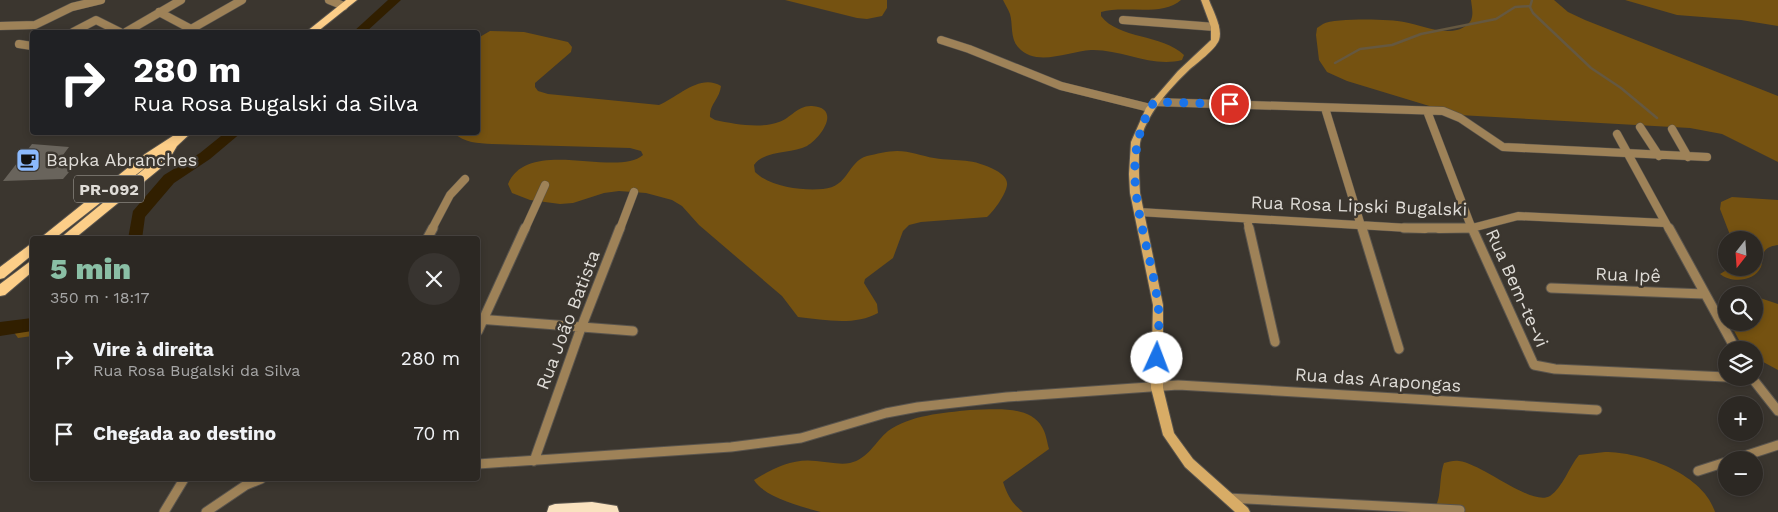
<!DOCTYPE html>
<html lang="pt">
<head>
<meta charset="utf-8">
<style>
  :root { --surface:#2c2823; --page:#383430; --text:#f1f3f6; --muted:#a6a6a6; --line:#484441; --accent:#8abfa5 }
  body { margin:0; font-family:"Work Sans",sans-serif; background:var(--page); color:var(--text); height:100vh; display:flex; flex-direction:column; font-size:19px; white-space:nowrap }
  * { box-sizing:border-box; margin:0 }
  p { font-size:16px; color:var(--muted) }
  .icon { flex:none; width:28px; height:28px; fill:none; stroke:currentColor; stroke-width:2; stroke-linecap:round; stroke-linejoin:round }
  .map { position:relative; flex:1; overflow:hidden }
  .sheet { position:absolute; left:30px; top:236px; width:450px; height:245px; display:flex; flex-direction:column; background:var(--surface); border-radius:5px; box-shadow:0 2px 8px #0003,0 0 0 1px var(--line) }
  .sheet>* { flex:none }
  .banner { position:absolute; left:30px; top:30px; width:450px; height:105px; border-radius:5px; box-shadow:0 2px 8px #0003,0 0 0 1px var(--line); background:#202124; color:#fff; overflow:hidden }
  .needle { width:32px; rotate:197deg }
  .buttons { position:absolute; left:1718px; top:231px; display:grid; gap:10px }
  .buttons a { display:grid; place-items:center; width:45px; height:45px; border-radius:50%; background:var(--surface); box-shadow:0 2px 8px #0003,0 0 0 1px var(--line); font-size:25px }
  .pin { position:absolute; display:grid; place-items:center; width:42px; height:42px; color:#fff; margin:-21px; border:2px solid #fff; border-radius:50%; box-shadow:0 1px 5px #0007 }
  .me { position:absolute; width:55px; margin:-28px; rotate:2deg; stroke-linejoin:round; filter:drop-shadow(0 0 4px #0008) }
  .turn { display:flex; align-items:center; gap:18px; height:105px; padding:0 20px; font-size:22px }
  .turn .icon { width:65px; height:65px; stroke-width:2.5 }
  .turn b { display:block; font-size:35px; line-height:42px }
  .round { display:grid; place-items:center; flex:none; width:52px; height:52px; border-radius:26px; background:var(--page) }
  .head { display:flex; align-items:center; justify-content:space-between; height:85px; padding:0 20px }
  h1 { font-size:30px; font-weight:800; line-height:38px; color:var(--accent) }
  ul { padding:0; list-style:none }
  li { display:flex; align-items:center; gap:15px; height:75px; padding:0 20px }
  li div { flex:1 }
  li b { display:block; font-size:19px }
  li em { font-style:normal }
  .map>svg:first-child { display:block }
</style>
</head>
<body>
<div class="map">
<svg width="1778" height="512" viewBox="0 0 1778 512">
  <rect width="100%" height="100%" fill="#3b362f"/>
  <path fill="#755211" d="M785,0H887V8L882,16L867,19L857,18Z
    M1003,0H1181C1163,17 1124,5 1101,12V16C1118,39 1162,34 1184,55L1182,60C1152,68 1122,49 1091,50C1069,51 1036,68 1018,47C1010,38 1013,24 1010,14C1008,9 1005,4 1003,0Z
    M1471,0H1554L1568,12L1585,20L1778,96V162L1722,134L1690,128L1459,115L1347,81L1327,72L1319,60L1316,35L1317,28C1319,27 1321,25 1323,24C1335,18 1390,19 1404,22C1422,25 1450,39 1467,25C1475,19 1472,9 1471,0Z
    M1625,0H1778V26L1741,20L1677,15Z
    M490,31L524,32L568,42L572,47L571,52L535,83V87L538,91L548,94L659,105C678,97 700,73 721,86C720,98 709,105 710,117L715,120C734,124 760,129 779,122C791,118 798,105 812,106C842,108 821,138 807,146C792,154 764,150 754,165L755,172C770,187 803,191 823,189C849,187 847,162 867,156C876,154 888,151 897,151C910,151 922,156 934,158C960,162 971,157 997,171C1002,174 1008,179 1007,185C1006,194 994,211 987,217L921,222L909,225L903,231L893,258L865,279L864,283L877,304L878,313C855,326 824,320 798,317L782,296L699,225L682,206L672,200L646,193L619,191L604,193L573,203L560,204L530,200L512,193L508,184C528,136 616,178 643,155L641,151L630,148L492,144C478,143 464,143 454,133L478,132V38Z
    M1732,197L1778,200V245C1773,246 1768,246 1764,252C1762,256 1763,262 1761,267C1754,282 1731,283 1720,274L1730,268H1754V240H1732L1720,209L1721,202Z
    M1754,296L1778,304V370L1754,357V350H1747L1739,340L1730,323L1754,322Z
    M32,320V336L18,338L13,331L16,322Z
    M970,410C992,410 1029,404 1042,427C1046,433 1047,442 1049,449L1003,482C1007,494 1012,504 1023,512H821C802,507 764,497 754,480C773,468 793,458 816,461C827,462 840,465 850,463C868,459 875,442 888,431C910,415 943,413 970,410Z
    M1605,452C1641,452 1703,473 1715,512H1432C1443,499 1438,480 1444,463C1449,462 1454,460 1459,461C1483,464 1532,507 1550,496C1563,487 1569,467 1579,455Z"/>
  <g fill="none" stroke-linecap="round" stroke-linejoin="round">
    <path stroke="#655840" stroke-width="2.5" d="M1532,0L1530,7L1533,13L1591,68L1621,88L1657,118
      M1335,63L1360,49L1392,45L1421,34L1496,19L1515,7L1530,6"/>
    <path fill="#311f00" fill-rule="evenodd" d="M388,0H401L366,32H353Z
      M226,132H242L210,159L174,183L145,217L142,239H128L133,211L164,175L200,153Z
      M32,318V331L0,336V322Z"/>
  </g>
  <path fill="#69645c" d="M32,144L69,147L57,163H77L63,179L3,181Z"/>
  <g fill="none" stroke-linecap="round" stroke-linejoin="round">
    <g stroke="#59544d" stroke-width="9">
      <path id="minor-far1" d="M329,0L344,6
        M159,12L191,29
        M1123,20L1215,27
        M0,26L35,25L72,7L101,0
        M73,32L96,20L120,32
        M126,32L181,0
        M186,32L242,0
        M941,40L969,49L1061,86L1150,108
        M19,44L32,46
        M1154,102L1443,111L1460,118L1503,147L1707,157
        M1325,108L1362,229
        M1427,111L1472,229
        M1640,127L1659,156
        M1672,129L1688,157
        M1617,134L1669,229
        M1139,212L1425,229
        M1247,219L1249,229
        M432,229L450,195L465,179
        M525,229L545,185
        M620,229L634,192
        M1439,229L1472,228L1518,216L1665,223"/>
    </g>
    <g stroke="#59544d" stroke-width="11">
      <path id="minor" d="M1249,228L1275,342
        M1362,228L1399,349
        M1404,228H1474
        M1472,228L1534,365L1555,369L1726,377
        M1669,228L1736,350
        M427,239L433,228
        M1551,288L1704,294
        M478,319L633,331
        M478,331L525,228
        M1729,378L1753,379
        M1752,378L1778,411
        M1732,460L1778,445
        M534,461L581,328L620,228
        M478,464L731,447L801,438L886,413L918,407L1007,397L1178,385L1597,410
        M1698,471L1726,462
        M1227,498L1460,510
        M164,512L184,479
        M206,512L246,485L261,479"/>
    </g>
    <g stroke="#59544d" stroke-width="2">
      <path id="secondary" d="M1201,0H1209C1213,11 1223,28 1219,40C1215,50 1197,63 1189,70C1169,89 1145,116 1140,143C1138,159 1139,177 1140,193L1163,305V388L1174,433L1193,459L1248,508L1250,512H1235L1185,467L1163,435L1151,388L1153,305L1130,193L1129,174L1131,142L1146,108L1178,71L1211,40V27Z"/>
    </g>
    <g stroke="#59544d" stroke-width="2">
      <path id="primary" d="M346,0H357L317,32H306Z
        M179,132H192L177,146L167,163L74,239H59L160,156L54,239H39L145,154Z
        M32,243V255L4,278L0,279V267Z
        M32,260V272L5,295L0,296V284Z"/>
    </g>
    <g stroke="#59544d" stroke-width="2">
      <path id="trunk" d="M592,502L617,506L619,512H547L549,506L555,504Z"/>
    </g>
    <use href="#minor-far1" stroke="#9e8258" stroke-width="8"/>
    <use href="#minor" stroke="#9e8258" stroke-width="9"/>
    <use href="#secondary" fill="#d8ac66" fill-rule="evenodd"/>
    <use href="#primary" fill="#fcce88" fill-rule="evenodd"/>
    <use href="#trunk" fill="#f9e2bf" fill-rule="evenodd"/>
  </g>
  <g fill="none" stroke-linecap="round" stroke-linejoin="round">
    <path stroke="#1a73e8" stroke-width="9" stroke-dasharray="0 16.2" d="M1157,358C1158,340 1160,321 1158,304C1149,234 1113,168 1154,102L1230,104"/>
  </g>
  <defs>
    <g id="cafe-square" transform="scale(1.25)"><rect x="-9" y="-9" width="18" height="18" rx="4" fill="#8bb9fc" stroke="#3b362f"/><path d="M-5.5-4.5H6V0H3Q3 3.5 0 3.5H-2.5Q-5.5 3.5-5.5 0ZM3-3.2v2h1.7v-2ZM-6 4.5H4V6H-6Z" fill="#111"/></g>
  </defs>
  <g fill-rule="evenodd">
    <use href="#cafe-square" x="28" y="160"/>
  </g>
  <g text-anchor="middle" stroke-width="5" stroke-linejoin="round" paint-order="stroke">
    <rect fill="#3b362f" stroke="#aeaaa5" stroke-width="1" x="74" y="175.5" width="70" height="27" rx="4"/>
    <g font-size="16" font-weight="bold" fill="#dfdcd7">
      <text x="109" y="195">PR-092</text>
    </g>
    <g font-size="18" fill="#dfdcd7" stroke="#3b362f" text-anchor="start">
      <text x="46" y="166">Bapka Abranches</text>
    </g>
    <g font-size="18" fill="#dfdcd7" stroke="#3b362f">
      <text transform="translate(1359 206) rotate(2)" y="6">Rua Rosa Lipski Bugalski</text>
      <text transform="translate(1628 275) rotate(2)" y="6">Rua Ipê</text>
      <text transform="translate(1517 288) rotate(66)" y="6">Rua Bem-te-vi</text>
      <text transform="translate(568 320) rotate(-69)" y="6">Rua João Batista</text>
      <text transform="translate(1378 380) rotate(4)" y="6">Rua das Arapongas</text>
    </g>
  </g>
</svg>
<div class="buttons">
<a><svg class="needle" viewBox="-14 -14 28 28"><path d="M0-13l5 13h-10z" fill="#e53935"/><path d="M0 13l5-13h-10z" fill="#a6a6a6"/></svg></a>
<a><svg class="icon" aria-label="search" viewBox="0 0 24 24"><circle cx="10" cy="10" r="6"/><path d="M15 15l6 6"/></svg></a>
<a><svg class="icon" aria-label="layers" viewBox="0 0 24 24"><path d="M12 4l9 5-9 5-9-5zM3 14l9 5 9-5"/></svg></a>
<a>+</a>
<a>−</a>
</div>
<div class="pin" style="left:1230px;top:104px;background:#d93025"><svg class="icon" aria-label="arrive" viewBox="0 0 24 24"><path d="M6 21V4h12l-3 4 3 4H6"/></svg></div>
<svg class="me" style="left:1157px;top:358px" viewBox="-20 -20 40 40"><circle r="19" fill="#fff"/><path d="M0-13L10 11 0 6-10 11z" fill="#1a73e8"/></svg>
<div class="banner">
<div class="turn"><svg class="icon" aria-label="right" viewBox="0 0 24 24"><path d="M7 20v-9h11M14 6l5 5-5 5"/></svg><div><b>280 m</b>Rua Rosa Bugalski da Silva</div></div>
</div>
<section class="sheet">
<div class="head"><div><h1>5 min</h1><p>350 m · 18:17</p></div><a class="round"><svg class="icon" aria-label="close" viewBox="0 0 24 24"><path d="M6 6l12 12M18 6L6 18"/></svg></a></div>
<ul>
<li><svg class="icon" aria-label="right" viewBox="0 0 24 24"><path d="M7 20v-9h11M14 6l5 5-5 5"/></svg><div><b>Vire à direita</b><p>Rua Rosa Bugalski da Silva</p></div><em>280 m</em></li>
<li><svg class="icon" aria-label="arrive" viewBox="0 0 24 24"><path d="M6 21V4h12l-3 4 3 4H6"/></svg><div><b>Chegada ao destino</b></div><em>70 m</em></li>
</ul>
</section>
</div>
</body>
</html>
